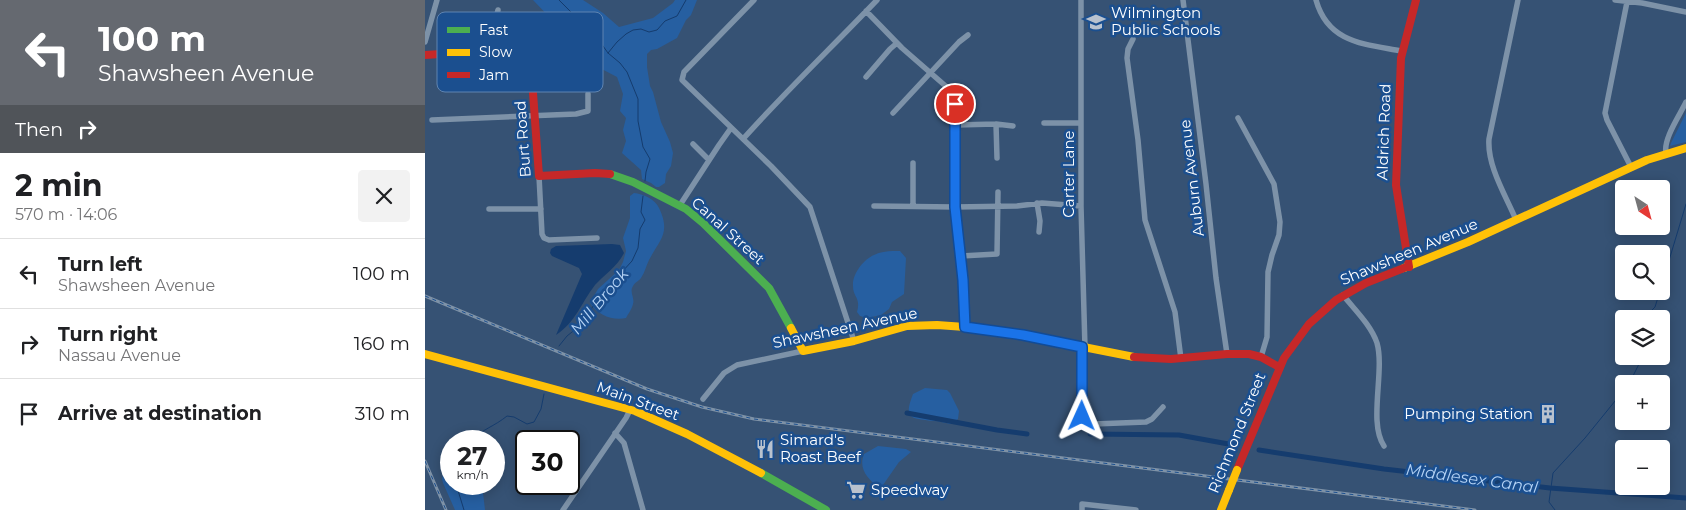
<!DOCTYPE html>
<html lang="en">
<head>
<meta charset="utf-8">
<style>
  :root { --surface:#fff; --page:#f2f2f2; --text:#202124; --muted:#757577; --line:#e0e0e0 }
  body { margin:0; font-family:Montserrat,sans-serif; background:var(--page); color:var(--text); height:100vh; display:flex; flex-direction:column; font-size:19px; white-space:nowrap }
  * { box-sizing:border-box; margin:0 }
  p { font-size:16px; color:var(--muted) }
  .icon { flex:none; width:28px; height:28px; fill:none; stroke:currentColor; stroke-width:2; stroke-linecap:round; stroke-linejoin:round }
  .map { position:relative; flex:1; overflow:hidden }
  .drawer { display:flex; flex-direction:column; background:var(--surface); width:425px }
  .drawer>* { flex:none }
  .banner { background:#656970; color:#fff; overflow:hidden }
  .needle { width:32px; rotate:144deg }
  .fabs { position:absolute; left:1190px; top:180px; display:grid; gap:10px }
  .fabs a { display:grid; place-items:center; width:55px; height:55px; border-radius:5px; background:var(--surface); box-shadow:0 2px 12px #0003; font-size:25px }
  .speed { position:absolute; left:15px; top:430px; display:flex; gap:10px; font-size:25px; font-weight:700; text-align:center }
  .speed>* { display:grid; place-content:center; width:65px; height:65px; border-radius:50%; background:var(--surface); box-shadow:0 2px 12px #0003; line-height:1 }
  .speed small { font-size:12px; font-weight:400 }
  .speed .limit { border:2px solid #111; border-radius:8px; background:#fff; color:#111 }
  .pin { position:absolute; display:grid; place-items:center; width:42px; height:42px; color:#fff; margin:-21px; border:2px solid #fff; border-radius:50%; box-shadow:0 1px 5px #0007 }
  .me { position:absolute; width:55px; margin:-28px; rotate:1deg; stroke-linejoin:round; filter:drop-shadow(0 0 4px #0008) }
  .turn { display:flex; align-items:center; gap:18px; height:105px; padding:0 15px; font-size:22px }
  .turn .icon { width:65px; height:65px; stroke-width:2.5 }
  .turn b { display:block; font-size:35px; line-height:42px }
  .then { display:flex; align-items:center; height:48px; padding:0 15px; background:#0003; gap:10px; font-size:19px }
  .round { display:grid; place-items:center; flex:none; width:52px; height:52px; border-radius:5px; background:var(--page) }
  .head { display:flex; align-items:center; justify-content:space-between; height:85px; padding:0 15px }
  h1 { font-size:30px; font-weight:700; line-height:38px }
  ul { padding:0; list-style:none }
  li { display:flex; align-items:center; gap:15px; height:70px; padding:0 15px; border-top:1px solid var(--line) }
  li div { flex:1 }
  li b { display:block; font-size:19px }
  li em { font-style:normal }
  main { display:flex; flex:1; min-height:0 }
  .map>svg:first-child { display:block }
</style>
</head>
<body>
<main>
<section class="drawer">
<div class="banner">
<div class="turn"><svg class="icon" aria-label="left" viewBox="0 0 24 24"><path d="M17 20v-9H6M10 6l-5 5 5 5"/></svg><div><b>100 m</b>Shawsheen Avenue</div></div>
<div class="then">Then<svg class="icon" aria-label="right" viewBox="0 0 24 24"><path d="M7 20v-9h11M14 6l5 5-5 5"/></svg></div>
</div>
<div class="head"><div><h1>2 min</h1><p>570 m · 14:06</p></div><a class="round"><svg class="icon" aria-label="close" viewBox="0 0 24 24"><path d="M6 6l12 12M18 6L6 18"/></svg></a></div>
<ul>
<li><svg class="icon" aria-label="left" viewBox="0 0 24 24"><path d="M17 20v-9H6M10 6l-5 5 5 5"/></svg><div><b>Turn left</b><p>Shawsheen Avenue</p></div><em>100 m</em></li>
<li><svg class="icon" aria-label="right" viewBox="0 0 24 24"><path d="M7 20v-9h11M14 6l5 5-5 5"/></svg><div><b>Turn right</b><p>Nassau Avenue</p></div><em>160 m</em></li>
<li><svg class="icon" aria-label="arrive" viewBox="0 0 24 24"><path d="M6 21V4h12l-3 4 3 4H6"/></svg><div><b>Arrive at destination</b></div><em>310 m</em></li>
</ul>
</section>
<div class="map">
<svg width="1261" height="510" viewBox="0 0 1261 510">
  <rect width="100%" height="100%" fill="#365274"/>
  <path fill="#265fa1" d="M108,0H158L178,13L194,27L228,18L248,3L250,0H272L266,15L261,20L252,38L232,49L226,50L222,54V67L225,86L228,92L236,122L245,142L248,153L246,166L241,174L240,183L234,187H231L226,183L217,179L216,170L197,153L201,141L198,130L201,118L195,111L198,94L192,77L169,65L156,50Z
    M1261,113V142L1245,146L1246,143Z
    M209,193C218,194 230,199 234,208C246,233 235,239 224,260C221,266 220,272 216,278C214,281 210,282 208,286C204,292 210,298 208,304C207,309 203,314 201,318C188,321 172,315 165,303L173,289L194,270L198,262L201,251L198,238L205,218V196Z
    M468,251H475L481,258L479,294L467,302L464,309L456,315L442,318L435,316L432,312C436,297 428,298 428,286C427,274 439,259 449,255C455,252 462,251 468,251Z
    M500,388L522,390L525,393L534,411L533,419L525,424C520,423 515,421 509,421C486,418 478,420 488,394Z
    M453,446L481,449L486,452L474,462L458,485L454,488C443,479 433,469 439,454Z
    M26,466V484H57L60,510H30L18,483L17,479L19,470Z"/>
  <path fill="#153c6e" d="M187,244L195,245L199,253C192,267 180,274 170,285C156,303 151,322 131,335L157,274L154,268L127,256L125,253L126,249L131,246Z"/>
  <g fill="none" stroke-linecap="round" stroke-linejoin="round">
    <path stroke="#153c6e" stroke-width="1" d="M134,0L173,39L183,53L195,63L202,72L213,99V121L218,147L225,159L221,172L220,181
      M183,53L192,42L201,34L208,30L216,29L224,32L232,30L240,21L252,16L261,0
      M1236,287L1261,204
      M1225,319L1226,311L1230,307L1235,291
      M134,346L142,336L157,324L170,303L184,286L207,261L213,248L215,229L220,220L216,212L218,196
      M1204,384L1218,356
      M45,441C56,430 70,426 82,416L89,417L102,424L109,422L116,409L119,394
      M26,459V471
      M31,484L39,510
      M1130,510L1124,502L1128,473L1160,438L1199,390"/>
    <path stroke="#153c6e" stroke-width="5" d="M482,413L572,430L602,434
      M665,434L754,435L809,445
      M834,450L959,469L1125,488L1261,498"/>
    <path stroke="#7d92a8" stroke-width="5.5" d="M329,0L259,72L257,80L346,166L385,207L429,341
      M656,0V206L660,348
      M758,0L781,184L791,278L802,354
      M891,0C903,43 939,44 976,51
      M1190,0L1217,3L1261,12
      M1202,2L1180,113L1182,120L1206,167
      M441,11L477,48L524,89L528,98L530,110V207L538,280L540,327
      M708,39L703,49L702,58L713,140L720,220L750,312L756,359
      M0,42L12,0
      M63,51L73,10
      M441,77L465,49L472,43
      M468,113L534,42L543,35
      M813,118L849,184L855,222L854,235L847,255L843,272L842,337L836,357
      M7,120L151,114L163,111V94
      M619,123H656
      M571,124L572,158
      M531,125L571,124L588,126
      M318,139C361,91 407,47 452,0
      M268,144L284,160
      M1241,153C1238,139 1255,115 1261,102
      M114,176L117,234L119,238L124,240L172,238
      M612,203L615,221L614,232
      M255,205L294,145L306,128
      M449,206L530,207L592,206L617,203L656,206
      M488,206V163
      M64,209H116
      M1091,220C1081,196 1062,166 1064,139L1093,0
      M536,256L572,254L573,192
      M918,295C929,309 946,325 952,343C960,371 943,423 959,446
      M657,347V416L659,421L669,424L721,422L727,419L738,407
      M278,399L299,373L312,365L378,351
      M190,433L199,443L218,510
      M138,510L201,418L205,410
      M657,510V504L711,510"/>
    <path stroke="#4caf50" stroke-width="8" d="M185,174L208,182L261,209L278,223L344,288L366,328
      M336,473L401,510"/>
    <path stroke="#ffc107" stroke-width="8" d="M979,268L1043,242L1222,160L1261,148
      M366,328L378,351L429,341L482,326L512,325L540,327L598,335L709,357
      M0,354L210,411L262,434L336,473
      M796,510L804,490"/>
    <path stroke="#c62828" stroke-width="8" d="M0,55L94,49C103,51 105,56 106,65L114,176L170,173L185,174
      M984,267L971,185L976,58L991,0
      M709,357L746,359L802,354H824L836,357L854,367
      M812,470L859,358L884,324L911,300L941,283L979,268"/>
    <g stroke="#7e92a7" stroke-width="3">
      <path id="rail" d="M0,296L222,389L277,407L329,419L1050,510
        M0,461L21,510"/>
    </g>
    <use href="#rail" stroke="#1b4f8f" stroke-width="1" stroke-dasharray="4" stroke-linecap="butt"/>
    <path stroke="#ffc107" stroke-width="8" d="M804,490L812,470"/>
  </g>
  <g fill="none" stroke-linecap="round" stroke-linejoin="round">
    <g stroke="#114b97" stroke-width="12">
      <path id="route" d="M530,104V207L538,280L540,327L598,335L657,347V416"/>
    </g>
    <use href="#route" stroke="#1a73e8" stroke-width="9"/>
  </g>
  <defs>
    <g id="school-bare" transform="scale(1.5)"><path d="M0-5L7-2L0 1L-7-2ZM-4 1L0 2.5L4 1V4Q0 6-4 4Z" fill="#b9c2ce" stroke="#1b4f8f" stroke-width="2.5" paint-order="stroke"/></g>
    <g id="building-bare" transform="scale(1.5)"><path d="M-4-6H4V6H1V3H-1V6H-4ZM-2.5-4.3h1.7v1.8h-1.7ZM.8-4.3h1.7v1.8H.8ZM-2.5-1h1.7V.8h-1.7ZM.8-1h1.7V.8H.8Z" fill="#b9c2ce" stroke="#1b4f8f" stroke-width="2.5" paint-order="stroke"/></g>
    <g id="restaurant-bare" transform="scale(1.5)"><path d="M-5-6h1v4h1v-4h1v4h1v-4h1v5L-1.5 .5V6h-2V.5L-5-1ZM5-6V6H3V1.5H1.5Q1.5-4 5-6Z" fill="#b9c2ce" stroke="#1b4f8f" stroke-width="2.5" paint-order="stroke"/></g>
    <g id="supermarket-bare" transform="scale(1.5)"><path d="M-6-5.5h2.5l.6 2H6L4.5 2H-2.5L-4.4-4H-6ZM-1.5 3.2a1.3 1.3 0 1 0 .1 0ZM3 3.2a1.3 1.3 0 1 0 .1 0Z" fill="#b9c2ce" stroke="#1b4f8f" stroke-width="2.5" paint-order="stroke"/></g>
  </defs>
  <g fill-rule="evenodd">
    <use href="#school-bare" x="671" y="22"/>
    <use href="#building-bare" x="1123" y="414"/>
    <use href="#restaurant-bare" x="340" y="449"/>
    <use href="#supermarket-bare" x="431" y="490"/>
  </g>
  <g text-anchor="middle" stroke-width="5" stroke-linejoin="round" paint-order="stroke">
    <g font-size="15" fill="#fff" stroke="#1b4f8f" text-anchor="start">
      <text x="686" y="18">Wilmington<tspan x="686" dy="17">Public Schools</tspan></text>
      <text x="1108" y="419" text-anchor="end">Pumping Station</text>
      <text x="355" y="445">Simard's<tspan x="355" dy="17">Roast Beef</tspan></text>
      <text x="446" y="495">Speedway</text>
    </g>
    <g font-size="15" fill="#fff" stroke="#1b4f8f">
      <text transform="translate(959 132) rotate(-88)" y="5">Aldrich Road</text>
      <text transform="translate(98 139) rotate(-94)" y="5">Burt Road</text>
      <text transform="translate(644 174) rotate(-90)" y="5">Carter Lane</text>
      <text transform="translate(767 178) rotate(-97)" y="5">Auburn Avenue</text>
      <text transform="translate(303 231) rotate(42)" y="5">Canal Street</text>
      <text transform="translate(984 252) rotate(-23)" y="5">Shawsheen Avenue</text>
      <text transform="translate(420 328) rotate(-12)" y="5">Shawsheen Avenue</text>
      <text transform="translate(213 401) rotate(20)" y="5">Main Street</text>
      <text transform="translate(812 433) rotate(-68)" y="5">Richmond Street</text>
    </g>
    <g font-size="16" font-style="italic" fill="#b5d3f5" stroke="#1b4f8f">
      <text transform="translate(174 301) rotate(-50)" y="6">Mill Brook</text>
      <text transform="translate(1047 478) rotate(8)" y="6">Middlesex Canal</text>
    </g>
  </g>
  <rect x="12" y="12" width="166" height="80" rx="8" fill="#1b4f8f" stroke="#5f84b1" stroke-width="1"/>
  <rect x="22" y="27" width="23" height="6" fill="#4caf50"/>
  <rect x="22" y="49" width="23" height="7" fill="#ffc107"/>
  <rect x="22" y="72" width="23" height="6" fill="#c62828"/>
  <g font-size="14" fill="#fff">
    <text x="54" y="35">Fast</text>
    <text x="54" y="57">Slow</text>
    <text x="54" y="80">Jam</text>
  </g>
</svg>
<div class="fabs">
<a><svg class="needle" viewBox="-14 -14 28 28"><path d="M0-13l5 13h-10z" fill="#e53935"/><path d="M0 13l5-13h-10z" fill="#757577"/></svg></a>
<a><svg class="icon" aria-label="search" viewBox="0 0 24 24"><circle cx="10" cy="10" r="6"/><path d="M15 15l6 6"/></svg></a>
<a><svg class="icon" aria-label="layers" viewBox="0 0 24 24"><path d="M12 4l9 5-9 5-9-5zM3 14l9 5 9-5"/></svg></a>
<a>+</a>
<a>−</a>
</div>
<div class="speed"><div>27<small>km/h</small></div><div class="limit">30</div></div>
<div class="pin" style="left:530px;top:104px;background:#d93025"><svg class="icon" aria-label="arrive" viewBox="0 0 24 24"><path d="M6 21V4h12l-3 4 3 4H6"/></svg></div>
<svg class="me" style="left:657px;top:416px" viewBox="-20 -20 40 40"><path d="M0-17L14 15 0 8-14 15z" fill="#1a73e8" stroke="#fff" stroke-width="4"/></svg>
</div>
</main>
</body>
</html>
